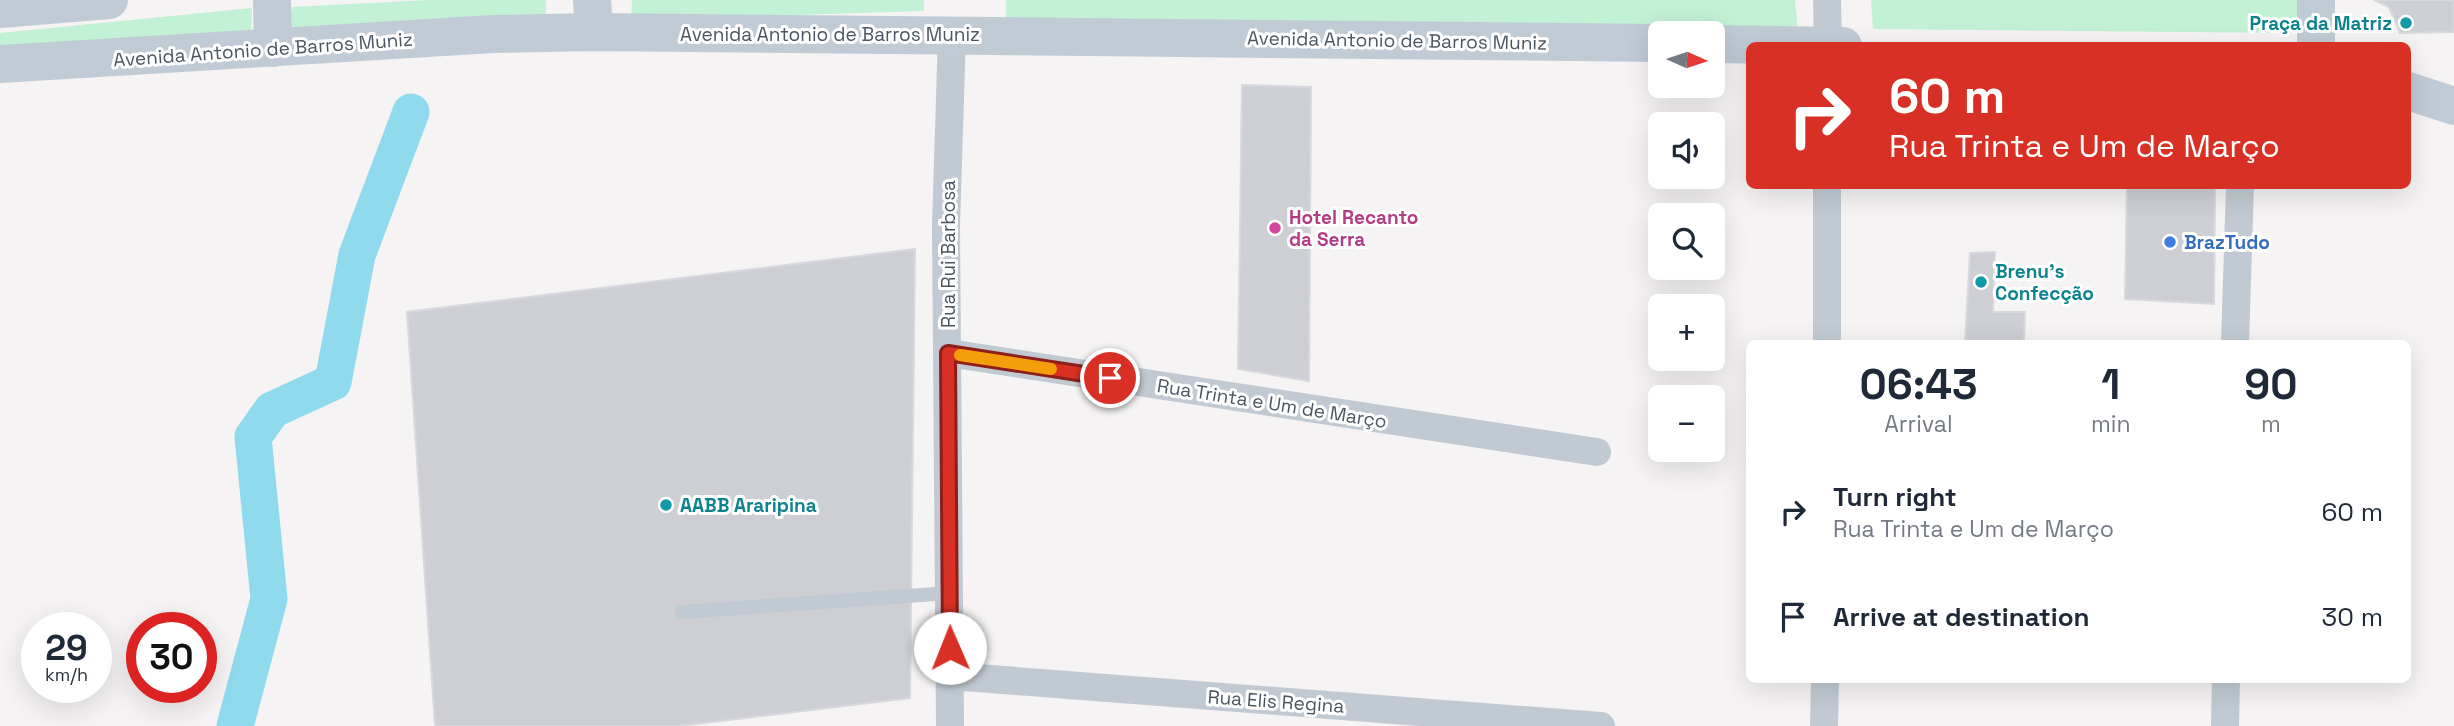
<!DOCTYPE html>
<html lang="en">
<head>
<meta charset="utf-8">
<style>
  :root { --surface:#fff; --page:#f6f6f7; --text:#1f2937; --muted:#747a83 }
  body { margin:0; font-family:"Space Grotesk",sans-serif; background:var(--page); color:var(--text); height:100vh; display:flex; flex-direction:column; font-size:26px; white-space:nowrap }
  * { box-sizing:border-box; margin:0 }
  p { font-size:23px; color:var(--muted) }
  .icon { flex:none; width:38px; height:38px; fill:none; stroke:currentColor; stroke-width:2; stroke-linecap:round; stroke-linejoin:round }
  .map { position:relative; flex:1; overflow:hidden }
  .sheet { position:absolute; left:1746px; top:340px; width:665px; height:343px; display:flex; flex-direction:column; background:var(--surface); border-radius:10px; box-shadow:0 7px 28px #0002 }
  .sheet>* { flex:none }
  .top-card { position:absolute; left:1746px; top:42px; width:665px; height:147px; border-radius:10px; box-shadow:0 7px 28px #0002; background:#d93025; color:#fff; overflow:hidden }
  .needle { width:46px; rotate:93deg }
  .fabs { position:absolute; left:1648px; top:21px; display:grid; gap:14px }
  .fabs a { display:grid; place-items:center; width:77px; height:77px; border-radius:10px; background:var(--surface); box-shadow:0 7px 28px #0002; font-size:35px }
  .speed { position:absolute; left:21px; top:612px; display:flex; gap:14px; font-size:35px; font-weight:700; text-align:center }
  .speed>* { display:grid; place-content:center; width:91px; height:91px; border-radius:50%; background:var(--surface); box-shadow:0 7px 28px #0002; line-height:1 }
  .speed small { font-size:18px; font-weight:400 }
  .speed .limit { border:10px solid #d22; background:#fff; color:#111 }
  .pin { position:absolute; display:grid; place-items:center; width:60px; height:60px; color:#fff; margin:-30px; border:4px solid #fff; border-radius:50%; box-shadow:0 2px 7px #0007 }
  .me { position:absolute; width:77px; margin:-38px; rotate:359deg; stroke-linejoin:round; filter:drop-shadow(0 0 5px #0008) }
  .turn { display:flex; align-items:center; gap:24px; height:147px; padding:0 28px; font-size:32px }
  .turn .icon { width:91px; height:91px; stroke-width:2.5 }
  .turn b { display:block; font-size:49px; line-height:60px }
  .eta { display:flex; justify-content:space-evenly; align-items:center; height:119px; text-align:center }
  .eta b { font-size:42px; font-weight:700; line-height:49px }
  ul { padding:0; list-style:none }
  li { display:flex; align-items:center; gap:21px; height:105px; padding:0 28px }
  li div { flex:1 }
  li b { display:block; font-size:26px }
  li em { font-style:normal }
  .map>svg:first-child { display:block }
</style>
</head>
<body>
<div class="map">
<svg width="2454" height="726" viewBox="0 0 2454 726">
  <rect width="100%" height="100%" fill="#f5f3f3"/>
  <path fill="#c3f1d5" d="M429,0H546V16L289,34L292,7Z
    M632,0H924V11L631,20Z
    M1006,0H1795L1798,30L1006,22Z
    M1871,0H2297L2301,33L1873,29Z
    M252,8L251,37L0,54V33Z"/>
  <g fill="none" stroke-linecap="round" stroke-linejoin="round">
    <path stroke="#90daee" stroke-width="37" d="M235,726L269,599L253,437L272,410L333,382L357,255L411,112"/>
  </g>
  <path fill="#cdcfd5" stroke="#d7d9de" stroke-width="2" d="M2374,0H2454V32L2400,33L2389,7Z
    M1242,85L1311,87L1309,381L1238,369Z
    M2127,186H2215L2214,304L2125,299Z
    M915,249L910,698L679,726H435L407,312Z
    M1995,252L1993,312H2025L2024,343H1965L1970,253Z"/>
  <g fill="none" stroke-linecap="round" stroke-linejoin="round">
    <path stroke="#c1cad2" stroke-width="14" d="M682,612L950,593"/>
    <path stroke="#c1cad2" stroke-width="28" d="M1827,0L1828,46
      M1827,343V186
      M2235,343L2240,186
      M948,353L1597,452
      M951,676L1601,726
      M950,726L946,226L952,34
      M1824,726L1825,679
      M2225,726L2226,679"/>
    <path stroke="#c1cbd6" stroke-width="38" d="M272,0L273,48
      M592,0L594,32
      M2316,0V46
      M0,9L109,0
      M1713,44L1843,46
      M0,64L493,34L594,32L1661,43
      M2408,91L2454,106"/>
  </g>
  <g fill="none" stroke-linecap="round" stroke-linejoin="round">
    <g stroke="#8d1f18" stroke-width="18">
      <path id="route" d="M950,648L948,353L1110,378"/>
    </g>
    <use href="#route" stroke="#d93025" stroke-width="12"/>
    <path stroke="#f59e0b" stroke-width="12" d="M960,355L1051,369"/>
  </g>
  <g fill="#0f9aa8" stroke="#fff" stroke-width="2.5">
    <circle cx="2406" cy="23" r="7"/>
    <circle cx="1981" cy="282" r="7"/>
    <circle cx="666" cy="505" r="7"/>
  </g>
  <circle fill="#d1479c" stroke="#fff" stroke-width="2.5" cx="1275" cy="228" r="7"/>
  <circle fill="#3f7fe0" stroke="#fff" stroke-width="2.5" cx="2170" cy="242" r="7"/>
  <g text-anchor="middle" stroke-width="6" stroke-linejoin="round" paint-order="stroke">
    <g font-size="19" font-weight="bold" fill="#0d838f" stroke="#fff" text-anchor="start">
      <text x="2392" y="30" text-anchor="end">Praça da Matriz</text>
      <text x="1995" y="278">Brenu's<tspan x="1995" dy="22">Confecção</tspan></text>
      <text x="680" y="512">AABB Araripina</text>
    </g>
    <g font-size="19" fill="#4a5661" stroke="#fff">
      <text x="830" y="41">Avenida Antonio de Barros Muniz</text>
      <text transform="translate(1397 40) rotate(1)" y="7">Avenida Antonio de Barros Muniz</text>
      <text transform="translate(263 49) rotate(-4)" y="7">Avenida Antonio de Barros Muniz</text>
      <text transform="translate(948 254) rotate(-90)" y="7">Rua Rui Barbosa</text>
      <text transform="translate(1272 403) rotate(9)" y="7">Rua Trinta e Um de Março</text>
      <text transform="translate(1276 701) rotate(4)" y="7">Rua Elis Regina</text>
    </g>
    <g font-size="19" font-weight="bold" fill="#b23c85" stroke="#fff" text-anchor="start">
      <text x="1289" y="224">Hotel Recanto<tspan x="1289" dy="22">da Serra</tspan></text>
    </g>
    <g font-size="19" font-weight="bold" fill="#366cbe" stroke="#fff" text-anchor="start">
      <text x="2184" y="249">BrazTudo</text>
    </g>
  </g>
</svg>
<div class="fabs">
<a><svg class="needle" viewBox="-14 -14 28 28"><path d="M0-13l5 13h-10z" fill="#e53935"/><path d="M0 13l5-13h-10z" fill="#747a83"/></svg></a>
<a><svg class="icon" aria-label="sound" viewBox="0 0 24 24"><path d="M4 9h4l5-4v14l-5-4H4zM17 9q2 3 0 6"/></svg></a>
<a><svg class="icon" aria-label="search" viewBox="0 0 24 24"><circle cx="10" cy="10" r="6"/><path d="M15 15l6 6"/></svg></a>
<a>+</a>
<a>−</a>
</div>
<div class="speed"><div>29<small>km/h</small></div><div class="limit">30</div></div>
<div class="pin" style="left:1110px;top:378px;background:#d93025"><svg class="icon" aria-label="arrive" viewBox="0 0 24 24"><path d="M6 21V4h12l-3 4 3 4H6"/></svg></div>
<svg class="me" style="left:950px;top:648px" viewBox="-20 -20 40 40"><circle r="19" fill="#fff"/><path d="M0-13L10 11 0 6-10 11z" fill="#d93025"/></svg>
<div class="top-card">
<div class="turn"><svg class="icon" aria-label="right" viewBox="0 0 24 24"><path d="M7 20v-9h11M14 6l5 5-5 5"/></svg><div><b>60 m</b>Rua Trinta e Um de Março</div></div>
</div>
<section class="sheet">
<div class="eta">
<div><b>06:43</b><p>Arrival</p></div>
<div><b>1</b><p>min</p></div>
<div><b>90</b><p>m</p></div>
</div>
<ul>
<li><svg class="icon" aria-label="right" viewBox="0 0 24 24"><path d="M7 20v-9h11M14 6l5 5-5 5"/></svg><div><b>Turn right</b><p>Rua Trinta e Um de Março</p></div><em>60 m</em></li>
<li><svg class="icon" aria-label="arrive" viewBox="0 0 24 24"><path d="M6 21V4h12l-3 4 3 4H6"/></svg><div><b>Arrive at destination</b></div><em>30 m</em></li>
</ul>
</section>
</div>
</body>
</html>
